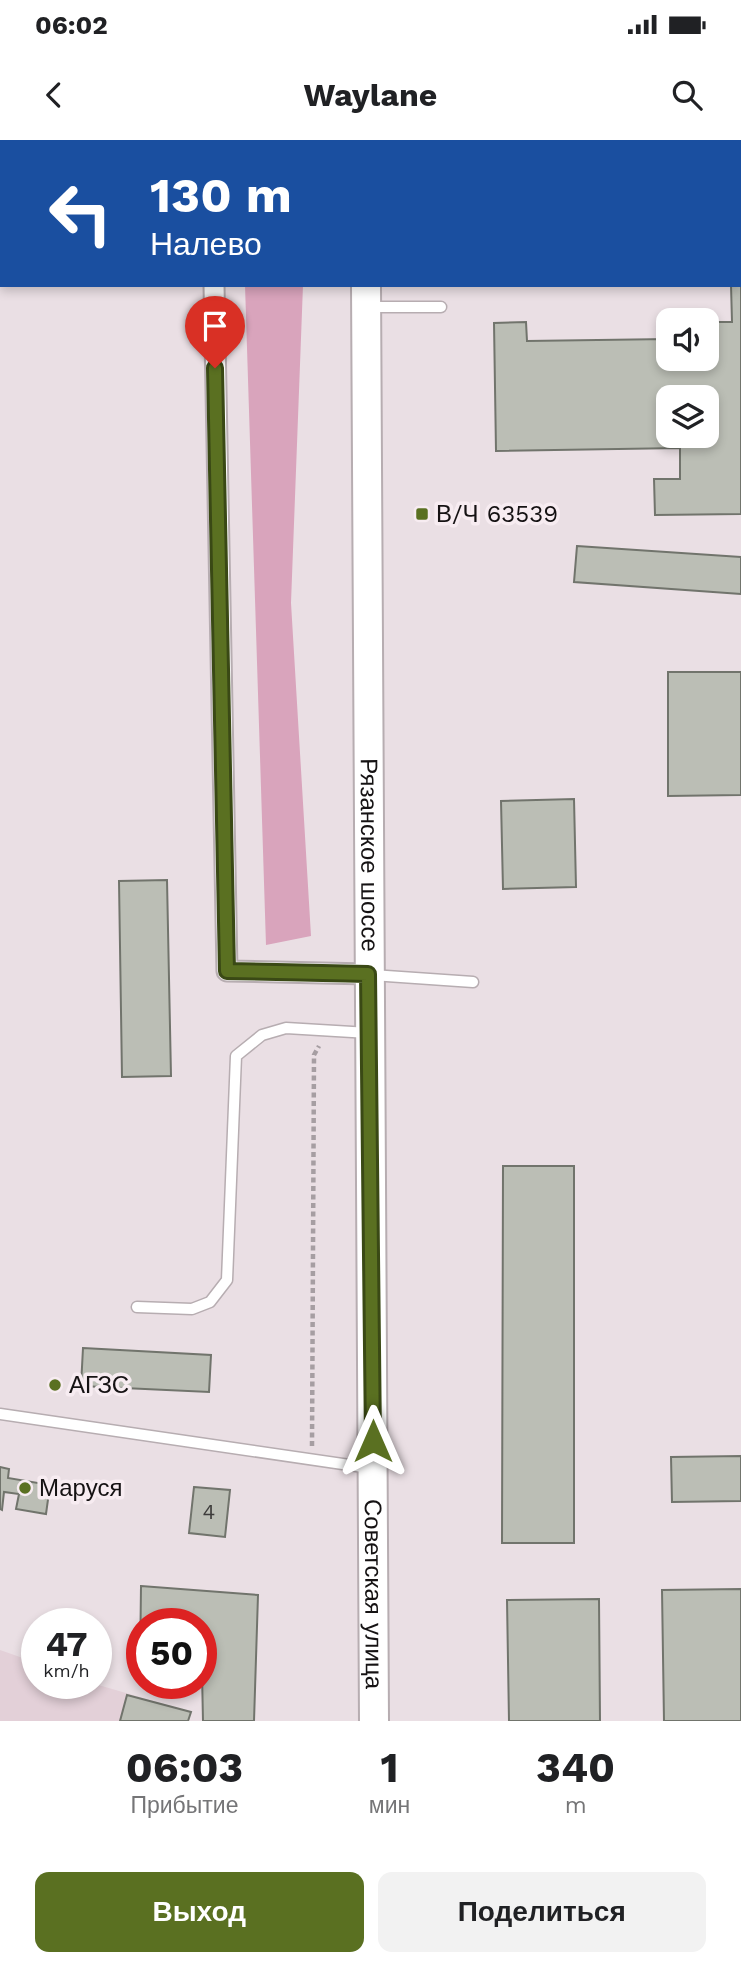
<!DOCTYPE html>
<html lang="ru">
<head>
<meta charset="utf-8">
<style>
  :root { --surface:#fff; --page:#f2f2f2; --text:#202124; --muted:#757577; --accent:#5a7021 }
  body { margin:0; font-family:"Work Sans",sans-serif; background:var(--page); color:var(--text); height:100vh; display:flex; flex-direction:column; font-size:26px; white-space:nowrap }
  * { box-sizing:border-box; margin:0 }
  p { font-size:23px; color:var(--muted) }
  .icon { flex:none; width:38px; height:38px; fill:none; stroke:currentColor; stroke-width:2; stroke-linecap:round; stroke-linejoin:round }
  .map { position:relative; height:1581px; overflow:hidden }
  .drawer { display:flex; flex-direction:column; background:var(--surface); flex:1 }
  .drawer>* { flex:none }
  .hud { position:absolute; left:0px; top:0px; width:742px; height:147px; box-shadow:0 4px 10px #0003; background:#1a4fa0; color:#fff; overflow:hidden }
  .tools { position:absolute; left:656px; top:168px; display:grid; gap:14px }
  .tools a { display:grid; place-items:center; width:63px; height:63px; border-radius:14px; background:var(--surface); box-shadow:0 4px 10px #0003; font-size:35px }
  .speed { position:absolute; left:21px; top:1468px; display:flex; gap:14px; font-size:35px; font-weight:700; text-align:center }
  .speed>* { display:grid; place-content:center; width:91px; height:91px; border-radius:50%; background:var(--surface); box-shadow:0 4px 10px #0003; line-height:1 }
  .speed small { font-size:18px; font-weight:400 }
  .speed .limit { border:10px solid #d22; background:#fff; color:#111 }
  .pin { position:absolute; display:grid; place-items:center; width:60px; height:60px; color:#fff; margin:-72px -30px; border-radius:50% 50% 50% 0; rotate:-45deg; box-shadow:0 0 7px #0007 }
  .pin .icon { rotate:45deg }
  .me { position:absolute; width:77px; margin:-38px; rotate:0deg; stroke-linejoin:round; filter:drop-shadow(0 0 5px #0008) }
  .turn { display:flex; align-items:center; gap:24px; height:147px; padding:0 35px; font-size:32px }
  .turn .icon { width:91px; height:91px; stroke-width:2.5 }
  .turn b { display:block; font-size:49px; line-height:60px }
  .eta { display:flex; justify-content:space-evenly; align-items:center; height:119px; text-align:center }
  .eta b { font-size:42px; font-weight:700; line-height:49px }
  .cta { display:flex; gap:14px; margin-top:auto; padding:14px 35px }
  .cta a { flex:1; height:80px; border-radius:14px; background:var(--accent); color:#fff; font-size:28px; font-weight:700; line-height:80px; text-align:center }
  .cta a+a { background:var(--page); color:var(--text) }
  .status { display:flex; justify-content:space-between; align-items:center; height:49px; padding:0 35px; background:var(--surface); direction:ltr }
  .status svg { height:19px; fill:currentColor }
  header { display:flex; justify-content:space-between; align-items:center; height:91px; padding:0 35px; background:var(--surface); font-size:32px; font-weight:700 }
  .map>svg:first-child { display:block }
</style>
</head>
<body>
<div class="status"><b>06:02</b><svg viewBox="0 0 49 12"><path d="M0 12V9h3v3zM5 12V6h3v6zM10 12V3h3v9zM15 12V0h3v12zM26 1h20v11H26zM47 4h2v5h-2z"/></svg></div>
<header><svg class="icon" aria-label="back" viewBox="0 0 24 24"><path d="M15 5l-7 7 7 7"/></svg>Waylane<svg class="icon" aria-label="search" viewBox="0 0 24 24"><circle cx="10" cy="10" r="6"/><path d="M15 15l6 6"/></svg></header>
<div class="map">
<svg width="741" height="1581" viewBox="0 0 741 1581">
  <rect width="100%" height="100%" fill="#eadfe4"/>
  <path fill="#e3d0d8" d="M0,1510L37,1523V1544H95L191,1572L188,1581H0Z"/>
  <path fill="#d9a4bc" d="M245,145H303L291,463L311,796L266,805Z"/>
  <path fill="#bbbeb5" stroke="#71746c" stroke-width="2" fill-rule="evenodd" d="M729,0H741V374L655,375L654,339H680V308L496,311L494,183L526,182L527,201L668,199V219H707V182H732L731,145H740V2ZM668,257H707V296H668Z
    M577,406L741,417V454L574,442Z
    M668,532H741V655L668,656Z
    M574,659L576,747L503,749L501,661Z
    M167,740L171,936L122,937L119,741Z
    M503,1026H574V1403H502Z
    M83,1208L211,1215L209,1252L81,1246Z
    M741,1316V1361L672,1362L671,1317Z
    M0,1327L9,1329L8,1338L50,1345L46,1374L16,1369L19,1354L4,1352L2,1370L0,1369Z
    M194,1347L230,1350L225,1397L189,1393Z
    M141,1446L258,1455L254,1581H203L201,1484H142L140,1527Z
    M741,1449V1581H664L662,1450Z
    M599,1459L600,1581H509L507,1460Z
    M127,1555L191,1572L188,1581H120Z"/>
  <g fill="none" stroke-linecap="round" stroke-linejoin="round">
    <g stroke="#b7adb1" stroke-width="13">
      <path id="lane" d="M368,167H441
        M372,835L473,842
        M137,1167L192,1169L210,1162L227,1140L236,916L262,895L286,888L369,893
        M0,1274L370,1328"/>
    </g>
    <g stroke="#b7adb1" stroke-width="23">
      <path id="street" d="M44,0L48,2
        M214,145L227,831L368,834"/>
    </g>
    <g stroke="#b7adb1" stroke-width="32">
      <g id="secondary">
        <path d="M365,0V2"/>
        <path id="s1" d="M366,145L374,1581"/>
      </g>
    </g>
    <path stroke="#a69ea2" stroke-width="4.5" stroke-dasharray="5 3.5" stroke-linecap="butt" d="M312,1306L314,915L319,906"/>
    <use href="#lane" stroke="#fff" stroke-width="10"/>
    <use href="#street" stroke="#fff" stroke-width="19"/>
    <use href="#secondary" stroke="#fff" stroke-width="28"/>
  </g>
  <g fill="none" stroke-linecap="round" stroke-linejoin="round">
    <g stroke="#3a4915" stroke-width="18">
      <path id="route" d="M215,228L227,831L368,834L373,1301"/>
    </g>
    <use href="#route" stroke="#5a7021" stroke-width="12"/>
  </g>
  <g fill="#5a7021" stroke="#f7ecf1" stroke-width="2.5">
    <rect x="415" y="367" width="14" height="14" rx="3.5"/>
    <circle cx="55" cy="1245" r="7"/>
    <circle cx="25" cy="1348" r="7"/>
  </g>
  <g text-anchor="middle" stroke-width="7" stroke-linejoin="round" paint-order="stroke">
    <g font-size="21" fill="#3e3d3c">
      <text x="209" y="1379">4</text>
    </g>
    <g font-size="24" fill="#151213" stroke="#f7ecf1" text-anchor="start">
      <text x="436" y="382">В/Ч 63539</text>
      <text x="69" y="1253">АГЗС</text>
      <text x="39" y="1356">Маруся</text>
    </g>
    <g font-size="24" fill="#151213" stroke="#f7ecf1">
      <text dy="8" stroke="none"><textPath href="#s1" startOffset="570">Рязанское шоссе</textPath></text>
      <text dy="8" stroke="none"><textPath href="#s1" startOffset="1309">Советская улица</textPath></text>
    </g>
  </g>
</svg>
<div class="tools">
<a><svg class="icon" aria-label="sound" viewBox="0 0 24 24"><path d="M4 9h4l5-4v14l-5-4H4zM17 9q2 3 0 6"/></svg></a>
<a><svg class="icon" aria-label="layers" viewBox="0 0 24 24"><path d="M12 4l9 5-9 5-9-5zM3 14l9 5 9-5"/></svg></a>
</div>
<div class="speed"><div>47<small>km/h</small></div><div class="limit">50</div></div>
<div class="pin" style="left:215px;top:228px;background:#d93025"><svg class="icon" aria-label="arrive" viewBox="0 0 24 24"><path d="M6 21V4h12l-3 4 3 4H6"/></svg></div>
<svg class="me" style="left:373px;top:1301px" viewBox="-20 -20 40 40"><path d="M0-17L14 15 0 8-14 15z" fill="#5a7021" stroke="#fff" stroke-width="4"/></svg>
<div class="hud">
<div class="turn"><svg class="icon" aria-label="left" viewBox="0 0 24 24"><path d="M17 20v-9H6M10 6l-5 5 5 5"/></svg><div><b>130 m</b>Налево</div></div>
</div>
</div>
<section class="drawer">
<div class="eta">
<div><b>06:03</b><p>Прибытие</p></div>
<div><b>1</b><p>мин</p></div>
<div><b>340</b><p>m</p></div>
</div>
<div class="cta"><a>Выход</a><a>Поделиться</a></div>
</section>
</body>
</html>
